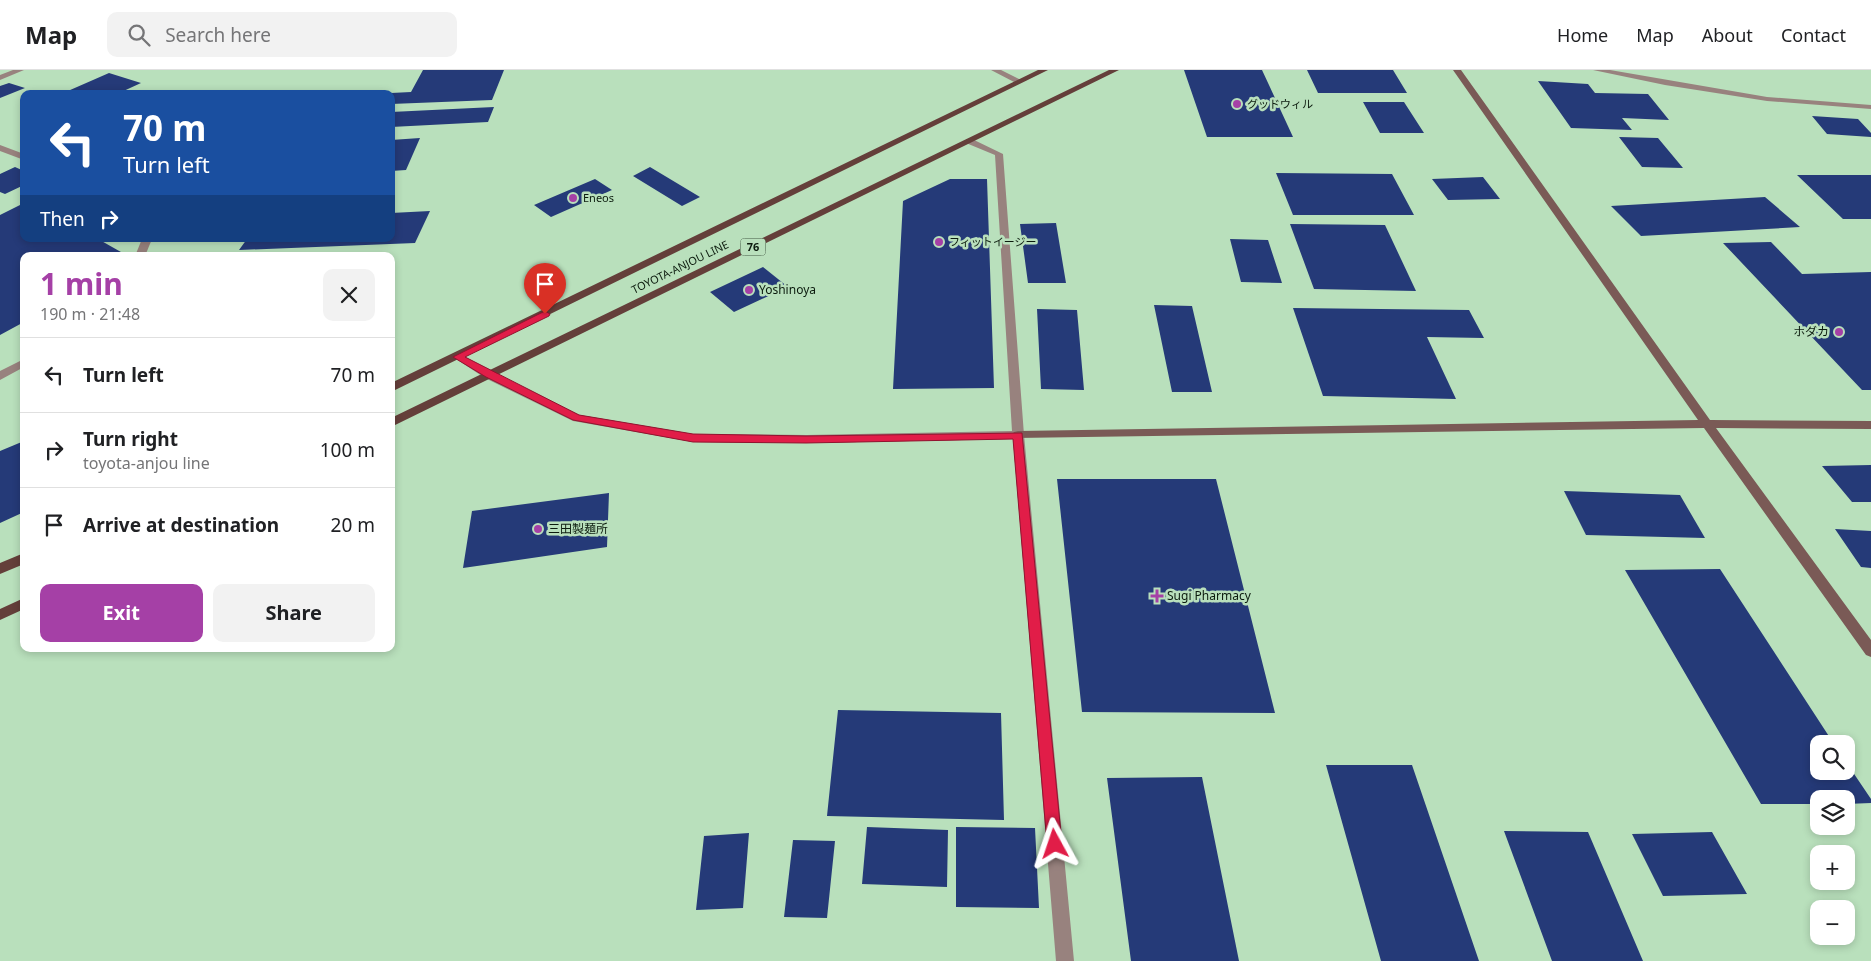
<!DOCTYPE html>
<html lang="en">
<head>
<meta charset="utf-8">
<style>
  :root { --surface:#fff; --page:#f2f2f2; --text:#202124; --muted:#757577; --line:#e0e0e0; --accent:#a540a6 }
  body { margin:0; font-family:"Noto Sans","Noto Sans JP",sans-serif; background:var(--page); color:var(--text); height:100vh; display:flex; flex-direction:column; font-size:19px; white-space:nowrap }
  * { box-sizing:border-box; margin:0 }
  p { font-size:16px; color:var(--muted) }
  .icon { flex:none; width:28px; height:28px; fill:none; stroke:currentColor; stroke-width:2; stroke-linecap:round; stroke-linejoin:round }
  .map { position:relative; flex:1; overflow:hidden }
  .side { position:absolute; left:20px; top:182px; width:375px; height:400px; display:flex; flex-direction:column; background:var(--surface); border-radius:10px; box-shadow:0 2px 8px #0003 }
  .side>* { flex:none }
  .hud { position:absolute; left:20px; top:20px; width:375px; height:152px; border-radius:10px; box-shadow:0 2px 8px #0003; background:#1a4fa0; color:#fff; overflow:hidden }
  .tools { position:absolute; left:1810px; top:665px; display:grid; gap:10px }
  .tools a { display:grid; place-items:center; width:45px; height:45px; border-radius:10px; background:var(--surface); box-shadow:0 2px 8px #0003; font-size:25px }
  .pin { position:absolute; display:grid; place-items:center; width:42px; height:42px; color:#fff; margin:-51px -21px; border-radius:50% 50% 50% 0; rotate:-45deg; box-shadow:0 0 5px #0007 }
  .pin .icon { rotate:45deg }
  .me { position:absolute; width:55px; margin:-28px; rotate:355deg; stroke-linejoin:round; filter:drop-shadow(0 0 4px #0008) }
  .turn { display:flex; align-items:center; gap:18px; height:105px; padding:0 20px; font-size:22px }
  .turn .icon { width:65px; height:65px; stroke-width:2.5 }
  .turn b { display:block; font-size:35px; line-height:42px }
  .then { display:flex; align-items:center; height:48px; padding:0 20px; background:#0003; gap:10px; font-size:19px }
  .round { display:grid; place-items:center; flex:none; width:52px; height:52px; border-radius:10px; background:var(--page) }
  .headline { display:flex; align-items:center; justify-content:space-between; height:85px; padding:0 20px }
  h1 { font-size:30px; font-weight:700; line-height:38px; color:var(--accent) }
  .action { display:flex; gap:10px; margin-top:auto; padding:10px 20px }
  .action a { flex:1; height:58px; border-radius:10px; background:var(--accent); color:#fff; font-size:20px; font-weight:700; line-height:58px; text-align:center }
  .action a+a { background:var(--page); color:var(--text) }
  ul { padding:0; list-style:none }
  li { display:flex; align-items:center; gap:15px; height:75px; padding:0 20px; border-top:1px solid var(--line) }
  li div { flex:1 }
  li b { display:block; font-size:19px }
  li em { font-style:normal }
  header { display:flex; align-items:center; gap:30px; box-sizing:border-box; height:70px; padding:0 25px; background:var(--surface); border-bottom:1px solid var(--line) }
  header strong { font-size:24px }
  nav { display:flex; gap:28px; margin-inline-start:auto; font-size:18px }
  .search { width:350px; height:45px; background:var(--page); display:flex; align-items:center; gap:12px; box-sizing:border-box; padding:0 18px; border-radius:10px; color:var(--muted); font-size:19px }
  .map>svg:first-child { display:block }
</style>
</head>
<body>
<header>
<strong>Map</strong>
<div class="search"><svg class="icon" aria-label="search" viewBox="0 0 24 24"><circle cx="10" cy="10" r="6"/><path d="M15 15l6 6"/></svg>Search here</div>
<nav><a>Home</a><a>Map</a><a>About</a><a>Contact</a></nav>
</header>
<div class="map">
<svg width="1871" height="891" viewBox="0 0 1871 891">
  <rect width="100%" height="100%" fill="#b9e0bc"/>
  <path fill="#253a78" d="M423,0H504L492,30L391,34V23L411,22Z
    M1184,0H1262L1293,67H1207Z
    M1307,0H1393L1407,23H1318Z
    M109,3L141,13L117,24H61Z
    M1538,11L1588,14L1595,23L1648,24L1669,50L1622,48L1632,60L1571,58Z
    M9,13L25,18L0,28V16Z
    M1363,32H1404L1424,63H1380Z
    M494,37L488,52L391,57V42Z
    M1812,46L1858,49L1871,63V67L1827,64Z
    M1619,67L1658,68L1683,98L1642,97Z
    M420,68L406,100L391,101V70Z
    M15,97L24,101V115L5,124L0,122V104Z
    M650,97L700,127L682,136L633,106Z
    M1276,103L1392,104L1414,145H1293Z
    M1797,105H1871V149H1843Z
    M1483,107L1500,129L1448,130L1432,109Z
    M595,109L612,120L551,147L534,135Z
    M950,109H987L994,318L893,319L903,131Z
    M1765,127L1800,157L1641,166L1611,136Z
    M24,133V169H98L128,186H24V252L0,265V145Z
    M430,141L415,173L239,180L247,169H391V143Z
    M1056,153L1066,213H1028L1020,154Z
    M1290,154L1385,155L1416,221L1314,219Z
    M1230,169L1268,170L1282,213L1241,212Z
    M1771,172L1802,204L1871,202V320H1862L1723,173Z
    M763,197L788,217L734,242L710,222Z
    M1154,235L1192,236L1212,322H1172Z
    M1293,238L1469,240L1484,268L1427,267L1456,329L1323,326Z
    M1037,239L1077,240L1084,320L1041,319Z
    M24,371V442L0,453V381Z
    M1871,395V432H1852L1822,396Z
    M1057,409H1216L1275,643L1082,642Z
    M1564,421L1680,425L1705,468L1586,465Z
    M609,423L607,477L463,498L472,441Z
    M1835,459L1871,461V498L1861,497Z
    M1720,499L1834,674H1819V701H1846V692L1871,729V733L1846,734V729H1819V734H1761L1625,500Z
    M838,640L1001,643L1004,750L827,746Z
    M1326,695H1412L1479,891H1381Z
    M1202,707L1239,891H1131L1107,708Z
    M867,757L948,760L947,817L862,814Z
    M956,757L1035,758L1039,838L956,837Z
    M1504,761L1588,762L1643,891H1552Z
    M1712,762L1747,824L1663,826L1632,764Z
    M749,763L743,838L696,840L704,766Z
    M793,770L835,771L827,848L784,847Z"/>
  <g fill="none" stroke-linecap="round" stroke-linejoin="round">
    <path fill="#98827e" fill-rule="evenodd" d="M142,169H152L145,186H135Z"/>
    <path fill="#98827e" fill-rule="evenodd" d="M13,0H24L0,10V5Z
      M991,0H1001L1023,11L1016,13Z
      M1593,0H1610L1767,27L1871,35V39L1767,31L1665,15Z
      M966,69H972L1003,84L1024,365L1074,891H1056L1013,369L807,373L693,372L573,351L485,308L453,287L458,284L462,285L493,302L580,345L693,364L807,365L1012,361L995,85L966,73Z
      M0,75L24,84V90L0,81Z
      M24,289V297L0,310V301Z"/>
    <path fill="#7a5a56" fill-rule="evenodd" d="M1453,0H1461L1710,350L1871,351V359L1716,358L1871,570V587L1866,585L1704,358L1014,368L1012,365L1014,362L1018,361L1698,350Z"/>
    <path fill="#643f3a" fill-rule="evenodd" d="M1038,0H1048L391,322V313Z
      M1109,0H1119L391,357V348Z
      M24,483V494L0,504V493Z
      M24,528V539L0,550V539Z"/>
  </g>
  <path fill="#e11d48" stroke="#92132f" d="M545,241L550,244L549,246L465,287L579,345L693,364L806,366L1022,363L1062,774L1060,779L1055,781L1049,779L1047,774L1013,369L806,373L693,372L573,350L486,307L453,287Z"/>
  <g fill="#a540a6" stroke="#b9e0bc" stroke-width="2">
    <circle cx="1237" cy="34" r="5"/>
    <circle cx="573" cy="128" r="5"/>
    <circle cx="939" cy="172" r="5"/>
    <circle cx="749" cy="220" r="5"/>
    <circle cx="1839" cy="262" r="5"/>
    <circle cx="538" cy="459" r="5"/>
    <path d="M1154.5 518.5h5v5h5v5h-5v5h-5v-5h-5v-5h5z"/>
  </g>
  <g text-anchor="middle" stroke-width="5" stroke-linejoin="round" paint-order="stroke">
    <g font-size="11" fill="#0c1b0e" stroke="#b9e0bc" text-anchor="start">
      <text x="1247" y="38">グッドウィル</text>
      <text x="583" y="132">Eneos</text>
      <text x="949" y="176">フィットイージー</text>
    </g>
    <rect fill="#b9e0bc" stroke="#405642" stroke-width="1" x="740.5" y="168.5" width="25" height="17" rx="4"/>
    <g font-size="11" font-weight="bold" fill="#0c1b0e">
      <text x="753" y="181">76</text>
    </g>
    <g font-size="11" fill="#0c1b0e" stroke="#b9e0bc">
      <text transform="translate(680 197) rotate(-26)" y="4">TOYOTA-ANJOU LINE</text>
    </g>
    <g font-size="12" fill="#0c1b0e" stroke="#b9e0bc" text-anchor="start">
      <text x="759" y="224">Yoshinoya</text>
      <text x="1829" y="266" text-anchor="end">ホダカ</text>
      <text x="548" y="463">三田製麺所</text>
      <text x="1167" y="530">Sugi Pharmacy</text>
    </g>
  </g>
</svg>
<div class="tools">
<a><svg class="icon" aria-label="search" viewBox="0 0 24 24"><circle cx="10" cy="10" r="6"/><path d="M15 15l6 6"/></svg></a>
<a><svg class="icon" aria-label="layers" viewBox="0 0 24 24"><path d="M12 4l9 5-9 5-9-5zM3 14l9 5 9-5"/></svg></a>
<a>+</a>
<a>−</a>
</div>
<div class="pin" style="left:545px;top:244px;background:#d93025"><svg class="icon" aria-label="arrive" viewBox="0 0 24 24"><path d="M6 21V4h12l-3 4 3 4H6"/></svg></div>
<svg class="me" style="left:1055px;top:774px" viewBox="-20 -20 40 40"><path d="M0-17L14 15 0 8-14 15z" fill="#e11d48" stroke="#fff" stroke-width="4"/></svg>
<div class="hud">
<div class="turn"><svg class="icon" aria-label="left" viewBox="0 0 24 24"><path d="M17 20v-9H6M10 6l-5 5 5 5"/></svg><div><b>70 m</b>Turn left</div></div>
<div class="then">Then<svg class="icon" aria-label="right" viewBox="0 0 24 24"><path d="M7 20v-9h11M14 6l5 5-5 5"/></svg></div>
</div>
<section class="side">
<div class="headline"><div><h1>1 min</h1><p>190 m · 21:48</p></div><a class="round"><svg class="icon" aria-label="close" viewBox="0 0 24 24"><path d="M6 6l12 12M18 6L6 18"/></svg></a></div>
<ul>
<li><svg class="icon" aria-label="left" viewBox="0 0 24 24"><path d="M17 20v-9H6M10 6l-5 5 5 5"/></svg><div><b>Turn left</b></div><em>70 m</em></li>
<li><svg class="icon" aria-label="right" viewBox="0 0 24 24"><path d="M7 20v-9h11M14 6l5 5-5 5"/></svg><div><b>Turn right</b><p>toyota-anjou line</p></div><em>100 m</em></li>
<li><svg class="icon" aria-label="arrive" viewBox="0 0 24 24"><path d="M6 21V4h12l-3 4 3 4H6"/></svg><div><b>Arrive at destination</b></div><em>20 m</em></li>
</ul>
<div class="action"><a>Exit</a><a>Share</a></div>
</section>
</div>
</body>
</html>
